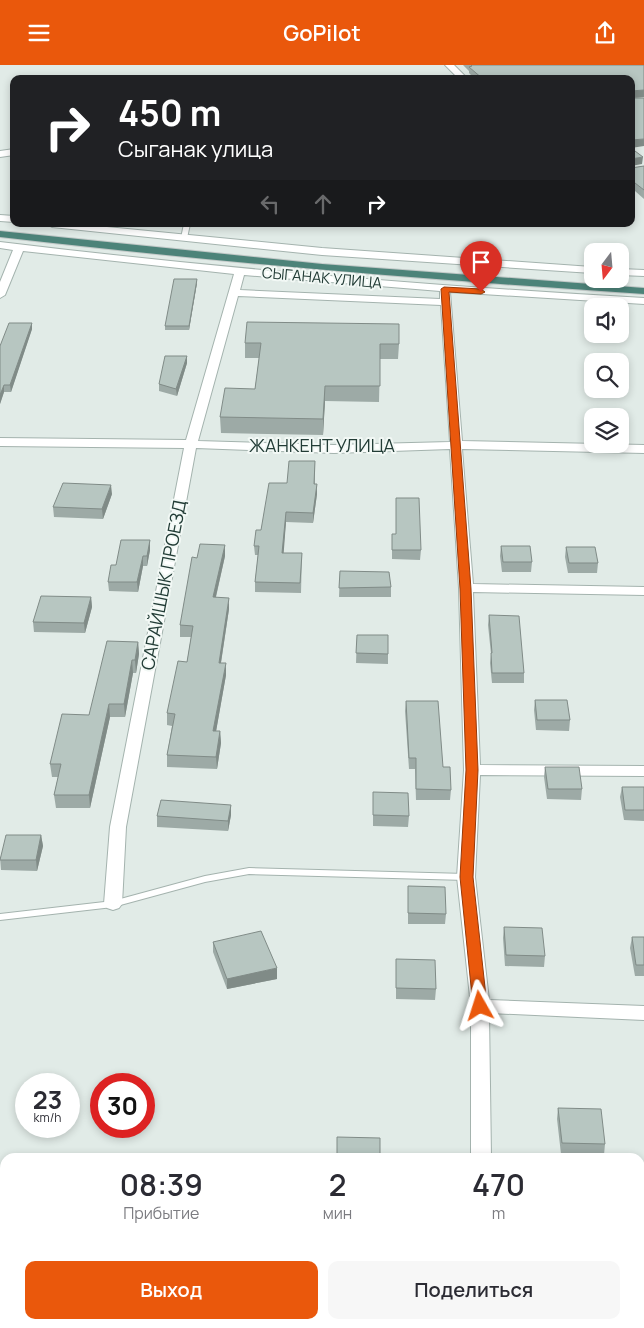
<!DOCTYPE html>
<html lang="ru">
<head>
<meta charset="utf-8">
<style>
  :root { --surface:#fff; --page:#f7f7f7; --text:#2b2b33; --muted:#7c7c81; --accent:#ea580c }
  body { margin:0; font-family:Manrope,sans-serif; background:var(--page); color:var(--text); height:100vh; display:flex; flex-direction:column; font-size:19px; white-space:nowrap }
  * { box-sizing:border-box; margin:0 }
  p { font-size:16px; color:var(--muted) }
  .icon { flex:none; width:28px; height:28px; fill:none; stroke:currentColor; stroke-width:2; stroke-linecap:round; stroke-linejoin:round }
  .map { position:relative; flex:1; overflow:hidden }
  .drawer { position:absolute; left:0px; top:1088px; width:645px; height:176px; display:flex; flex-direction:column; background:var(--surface); border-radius:15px 15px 0 0; box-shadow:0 2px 8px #0003 }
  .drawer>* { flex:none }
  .top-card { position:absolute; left:10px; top:10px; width:625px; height:152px; border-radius:10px; box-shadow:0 2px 8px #0003; background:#202124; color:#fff; overflow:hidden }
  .needle { width:32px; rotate:196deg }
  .tools { position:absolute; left:584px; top:178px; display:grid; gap:10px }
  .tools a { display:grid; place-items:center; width:45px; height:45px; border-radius:10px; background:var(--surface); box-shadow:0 2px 8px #0003; font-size:25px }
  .speed { position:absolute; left:15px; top:1008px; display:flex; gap:10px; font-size:25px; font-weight:700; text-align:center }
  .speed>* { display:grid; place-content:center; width:65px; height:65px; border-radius:50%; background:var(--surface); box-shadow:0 2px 8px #0003; line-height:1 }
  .speed small { font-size:12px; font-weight:400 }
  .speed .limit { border:8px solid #d22; background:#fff; color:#111 }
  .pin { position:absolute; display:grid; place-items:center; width:42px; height:42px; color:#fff; margin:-51px -21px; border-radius:50% 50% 50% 0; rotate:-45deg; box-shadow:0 0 5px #0007 }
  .pin .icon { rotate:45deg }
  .me { position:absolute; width:55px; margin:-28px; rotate:354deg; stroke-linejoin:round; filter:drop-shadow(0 0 4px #0008) }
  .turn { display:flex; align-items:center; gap:18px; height:105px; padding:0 25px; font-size:22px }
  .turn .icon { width:65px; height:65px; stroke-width:2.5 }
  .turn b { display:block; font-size:35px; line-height:42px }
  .lanes { display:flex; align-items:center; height:48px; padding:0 25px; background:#0003; justify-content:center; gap:25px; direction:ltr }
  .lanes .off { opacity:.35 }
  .eta { display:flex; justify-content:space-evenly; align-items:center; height:85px; text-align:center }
  .eta b { font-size:30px; font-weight:600; line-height:35px }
  .action { display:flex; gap:10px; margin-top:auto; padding:10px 25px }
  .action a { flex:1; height:58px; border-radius:10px; background:var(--accent); color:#fff; font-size:20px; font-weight:600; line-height:58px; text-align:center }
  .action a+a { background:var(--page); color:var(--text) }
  header { display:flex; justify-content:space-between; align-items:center; height:65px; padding:0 25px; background:var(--accent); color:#fff; font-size:22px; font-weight:600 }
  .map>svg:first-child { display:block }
</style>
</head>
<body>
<header><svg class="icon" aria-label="menu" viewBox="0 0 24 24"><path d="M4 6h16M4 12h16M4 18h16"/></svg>GoPilot<svg class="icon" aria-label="share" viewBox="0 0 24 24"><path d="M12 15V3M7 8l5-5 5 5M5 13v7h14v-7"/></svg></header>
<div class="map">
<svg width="644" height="1263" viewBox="0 0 644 1263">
  <rect width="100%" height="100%" fill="#e1ebe7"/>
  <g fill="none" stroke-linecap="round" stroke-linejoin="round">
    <g stroke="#a4b3ae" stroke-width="2">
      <path id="service" d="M184,159H190L187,173L184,175L181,173Z
        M249,803L466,809L470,810L471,812L470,814L466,815L249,809L205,817L113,842L0,855V849L113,836L205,811Z
        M180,1259H218L216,1263H179Z"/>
    </g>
    <g stroke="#a4b3ae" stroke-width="2">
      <path id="minor" d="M445,0H454L468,14H459Z
        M14,84V90L0,92V86Z
        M0,150L14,151V157L0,156Z
        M47,159H76L322,183L592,202V208L322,190L52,162Z
        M0,177C214,203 429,221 644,233V239L450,227L462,376L644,380V388L462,384L473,519L644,522V530L473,527L480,700L644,701V711L480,710L475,812L489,935L644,941V955L489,948L491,1092H471V941L457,812L464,705L459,523L450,384L334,388L196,383L126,762L122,839L119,843L113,845L107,843L104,839L110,762L184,383L0,381V373L186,375L234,209L23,186L5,230L0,233V217L13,185L0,183ZM244,210L440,226V234L240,225ZM238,231L441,240L450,377L334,380L198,376Z
        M620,204L644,205V211L620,210Z
        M265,1259H287V1263H265Z
        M503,1259H530L532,1263H505Z"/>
    </g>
    <g stroke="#c1c8c7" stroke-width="2">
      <path id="trunk" d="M0,166L322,199L644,223V229C429,215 214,197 0,172Z"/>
    </g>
    <use href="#service" fill="#fff" fill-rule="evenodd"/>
    <use href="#minor" fill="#fff" fill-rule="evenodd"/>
    <use href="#trunk" fill="#4c8379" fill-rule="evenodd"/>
  </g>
  <path fill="#9daaa6" d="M463,0H644V32L631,33V14H475L469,8V6Z
    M644,101V134L635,126H631V103Z
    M197,218L189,265H165V261Z
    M32,258V264L11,327H4L0,339V281Z
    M245,278L399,279L398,294H380L379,337L325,336L323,370L221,368L220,352L255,324L259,293H245Z
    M187,291V298L177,331L159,326V319Z
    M315,396V419H317V429L313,458L286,457L283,488H302L301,528L255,527V517L258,490H255L254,481L261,465L287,418Z
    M112,429L103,454L54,452L53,442Z
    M392,469L421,485L420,495L392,494Z
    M150,475V485L147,501H143L138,527L109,526L108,517L116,500Z
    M225,480V491L216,532L229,544L221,598L226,610L216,666H220L221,678L217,704L167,702V690L172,661L167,660V648L187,597L191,572H180V560L197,493Z
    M501,481L532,497L531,507H502L500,491Z
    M566,482L598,498L597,508H568L565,492Z
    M340,506L391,522V532H339Z
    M91,532L92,542L85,568L34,567L33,557Z
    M489,550L524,608V618H492L490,598L491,589L488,560Z
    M357,570L388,589V599L356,598Z
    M138,577L139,589L136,608H133L125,652H110L90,743H56L54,730L58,712H52L50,699L89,650Z
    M535,635L570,655L569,666L536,665L534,645Z
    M406,636L443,702L451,725L450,735H416L415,704H409L405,646Z
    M545,702L582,724L581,735L547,734L544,712Z
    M622,722H644V756L624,755L620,732Z
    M373,727L409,751L408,762L373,761Z
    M231,740V750L228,766L157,762V751Z
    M41,770L43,781L37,806L1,805L0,792Z
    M408,821L446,849L445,859H408Z
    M504,862L545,891L544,902L505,901L503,873Z
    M632,872H644V911H635L630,883Z
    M213,877L277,914L227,924L213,887Z
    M396,894L436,924L435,935L396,934Z
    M558,1043L605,1079L604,1090L561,1089L557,1054Z"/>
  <path fill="#808b87" d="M644,25V32L631,33V26Z
    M644,74V81L631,83V75Z
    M643,92L642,99L631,101V94Z
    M631,118H635V126H631Z
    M197,214V218L189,265V261Z
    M32,258V264L11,327L10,320Z
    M187,291V298L177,331L176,324Z
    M4,320V327L0,339V330Z
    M325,321V336L323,370V354Z
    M317,419V429L313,458V448Z
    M111,420L112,429L103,454L102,444Z
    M286,447V457L283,497L282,488Z
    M150,475V485L147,501V491Z
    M225,480V491L213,544V532Z
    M143,491V501L138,527L137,517Z
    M91,532L92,542L85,568L84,558Z
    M229,533V544L219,610V598Z
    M138,577L139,589L136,608L135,595Z
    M132,595L133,608L125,652L124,639Z
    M226,598V610L214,678L213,666Z
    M109,639L110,652L90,743L89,730Z
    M220,666L221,678L217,704L216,692Z
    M231,740V750L228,766V756Z
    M41,770L43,781L37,806L36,795Z
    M277,903V914L227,924V914Z"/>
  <path fill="#b7c6c1" stroke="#808b87" d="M471,0H644V25L631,26V14H483L469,2L472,1Z
    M631,33H644V74L631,75Z
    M631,83L643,92L631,94Z
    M644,101V125L635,118H631V103Z
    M174,214H197L189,261H165Z
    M247,257L399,259V279H380V321H325L323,354L220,352L225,323L255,324L261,278H245Z
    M9,258H32L10,320H4L0,330V281Z
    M165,291H187L176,324L159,319Z
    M289,396H315L314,419H317L313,448L286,447L282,488H302L300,518L255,517L259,481H254L256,465H261L269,418H287Z
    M63,418L111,420L102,444L53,442Z
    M396,433H419L421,485H392V469H396Z
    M121,475H150L147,491H143L137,517H108L111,500H116Z
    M200,479L225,480L213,532L229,533L219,598H226L213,666H220L216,692L167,690L175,649L167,648L178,596L187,597L193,561L180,560L192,492L197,493Z
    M501,481H530L532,497H503Z
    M566,482H595L598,498H569Z
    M340,506L389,507L391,522L339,523Z
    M41,531L91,532L84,558L33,557Z
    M489,550L519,551L524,608H492L491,588H492Z
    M357,570H388V589L356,588Z
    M107,576L138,577L135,595H132L124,639H109L89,730H54L61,699H50L62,649L89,650Z
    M535,635H567L570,655H537Z
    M406,636H438L443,702H450L451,725L416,724V693H409Z
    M545,702H579L582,724H548Z
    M622,722H644V745H625Z
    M373,727L408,728L409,751L373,750Z
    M161,735L231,740L228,756L157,751Z
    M6,770H41L36,795H0Z
    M408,821L445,822L446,849L408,848Z
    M504,862L542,863L545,891L506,890Z
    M261,866L277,903L227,914L213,877Z
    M632,872H644V900H636Z
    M396,894L435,895L436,924L396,923Z
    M558,1043L601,1044L605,1079L562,1078Z
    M337,1072L380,1073V1092H337Z"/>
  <path fill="#ea580c" stroke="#983908" d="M444,222L481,224L485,227L481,229L449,227L471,524L478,705L473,812L487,941L485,945H475L473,941L460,812L466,705L460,524L441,224Z"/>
  <g text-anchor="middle" stroke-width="4" stroke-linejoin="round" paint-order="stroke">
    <g font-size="15" fill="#223c36" stroke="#f2f8f5">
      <text transform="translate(322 213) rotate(5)" y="5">СЫГАНАК УЛИЦА</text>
    </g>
    <g font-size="18" fill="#223c36" stroke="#f2f8f5">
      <text x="322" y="387">ЖАНКЕНТ УЛИЦА</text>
      <text transform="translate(164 520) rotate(-79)" y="6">САРАЙШЫК ПРОЕЗД</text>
    </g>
  </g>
</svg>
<div class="tools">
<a><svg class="needle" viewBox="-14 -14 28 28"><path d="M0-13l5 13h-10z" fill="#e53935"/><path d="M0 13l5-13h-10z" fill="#7c7c81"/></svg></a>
<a><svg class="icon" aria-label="sound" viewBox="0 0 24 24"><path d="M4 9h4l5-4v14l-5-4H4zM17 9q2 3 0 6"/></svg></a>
<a><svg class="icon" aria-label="search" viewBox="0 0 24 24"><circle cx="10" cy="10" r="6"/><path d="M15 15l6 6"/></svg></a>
<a><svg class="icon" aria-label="layers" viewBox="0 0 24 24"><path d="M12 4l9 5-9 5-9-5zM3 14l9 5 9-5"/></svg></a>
</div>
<div class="speed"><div>23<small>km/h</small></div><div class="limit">30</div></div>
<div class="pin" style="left:481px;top:227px;background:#d93025"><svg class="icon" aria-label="arrive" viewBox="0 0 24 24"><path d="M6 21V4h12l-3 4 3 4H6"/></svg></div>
<svg class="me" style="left:480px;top:941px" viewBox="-20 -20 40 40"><path d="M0-17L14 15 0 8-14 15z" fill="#ea580c" stroke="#fff" stroke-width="4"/></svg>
<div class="top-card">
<div class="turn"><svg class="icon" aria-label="right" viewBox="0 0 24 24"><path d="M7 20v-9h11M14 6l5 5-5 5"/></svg><div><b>450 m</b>Сыганак улица</div></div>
<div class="lanes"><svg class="icon off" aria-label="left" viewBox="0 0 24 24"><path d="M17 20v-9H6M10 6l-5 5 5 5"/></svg><svg class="icon off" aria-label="ahead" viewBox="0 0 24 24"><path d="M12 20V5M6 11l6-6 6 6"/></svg><svg class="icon" aria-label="right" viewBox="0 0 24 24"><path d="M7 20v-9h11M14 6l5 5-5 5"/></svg></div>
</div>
<section class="drawer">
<div class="eta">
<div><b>08:39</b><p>Прибытие</p></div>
<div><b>2</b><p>мин</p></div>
<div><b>470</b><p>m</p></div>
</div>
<div class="action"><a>Выход</a><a>Поделиться</a></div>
</section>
</div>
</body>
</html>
